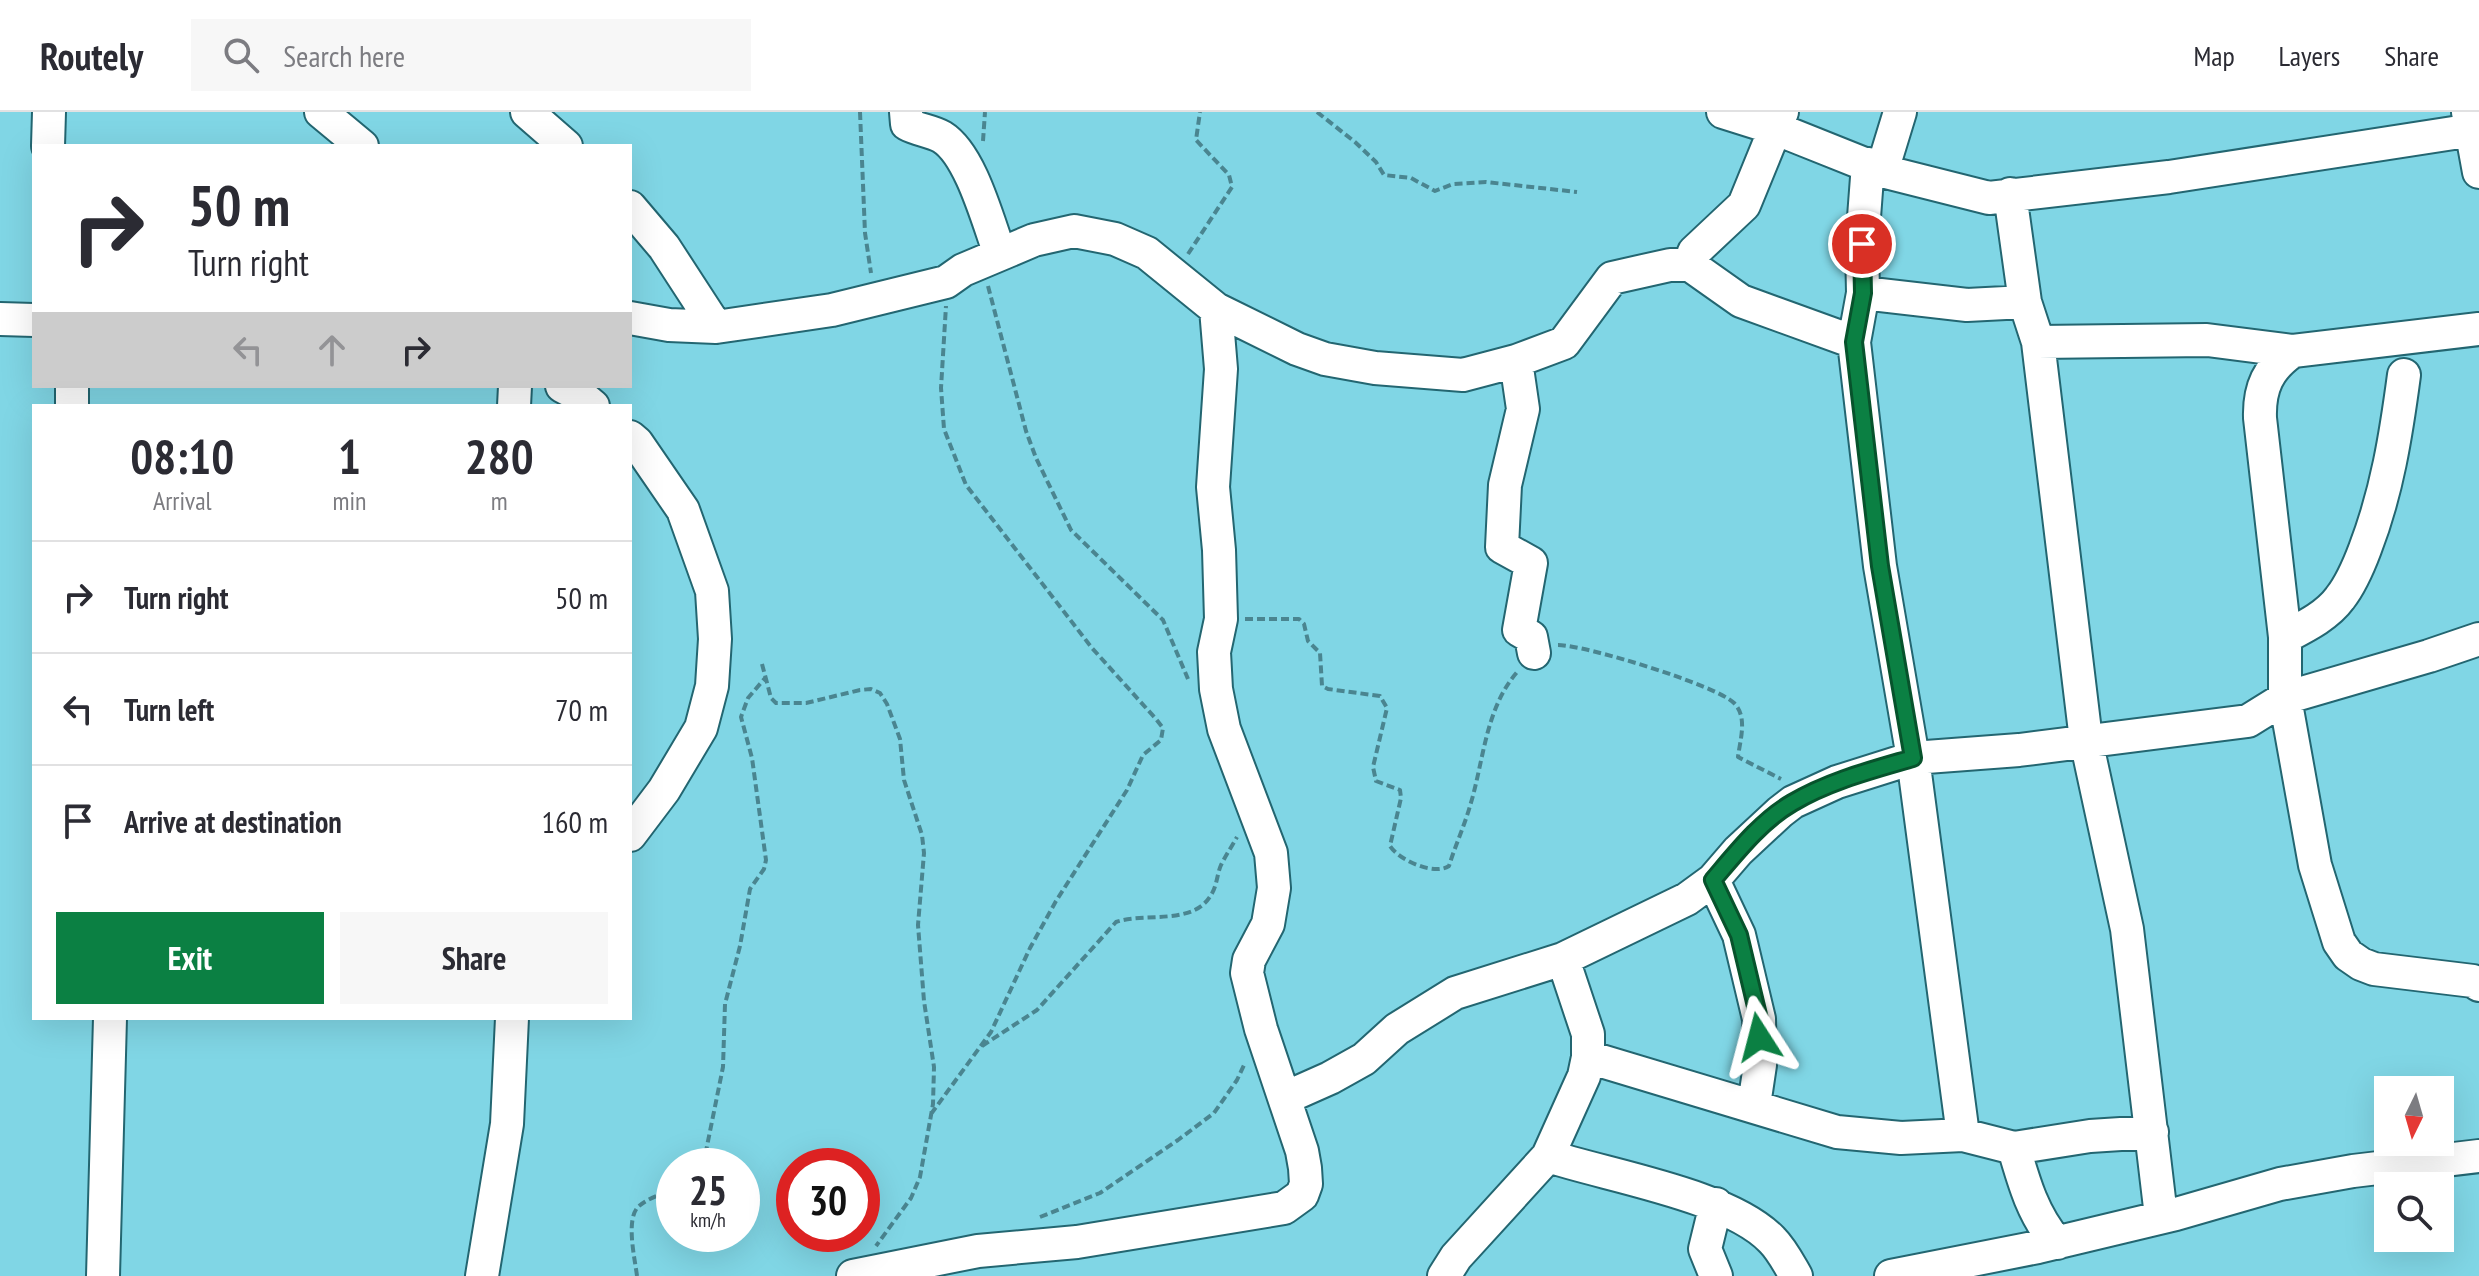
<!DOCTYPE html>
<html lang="en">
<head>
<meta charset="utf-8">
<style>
  :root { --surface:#fff; --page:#f7f7f7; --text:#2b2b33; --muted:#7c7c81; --line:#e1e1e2; --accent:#0b8043 }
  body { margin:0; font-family:"PT Sans Narrow",sans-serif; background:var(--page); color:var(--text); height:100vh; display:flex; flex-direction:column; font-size:30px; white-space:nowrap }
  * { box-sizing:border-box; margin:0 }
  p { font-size:26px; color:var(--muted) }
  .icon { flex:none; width:44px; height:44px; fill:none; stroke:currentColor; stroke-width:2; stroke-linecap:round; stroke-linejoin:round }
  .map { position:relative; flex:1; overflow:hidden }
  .side { position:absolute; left:32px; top:292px; width:600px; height:616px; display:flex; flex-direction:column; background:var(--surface); border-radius:0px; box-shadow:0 8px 32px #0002 }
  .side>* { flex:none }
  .guide { position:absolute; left:32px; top:32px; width:600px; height:244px; border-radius:0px; box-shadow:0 8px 32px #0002; background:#fff; color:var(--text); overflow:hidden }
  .needle { width:52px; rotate:185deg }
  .controls { position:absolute; left:2374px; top:964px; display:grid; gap:16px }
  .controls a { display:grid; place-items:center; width:80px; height:80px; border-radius:0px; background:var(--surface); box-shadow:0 8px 32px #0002; font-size:40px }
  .speed { position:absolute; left:656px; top:1036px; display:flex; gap:16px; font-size:40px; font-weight:700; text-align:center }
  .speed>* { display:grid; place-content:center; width:104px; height:104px; border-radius:50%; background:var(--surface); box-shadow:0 8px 32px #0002; line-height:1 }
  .speed small { font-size:20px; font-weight:400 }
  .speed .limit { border:12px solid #d22; background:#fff; color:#111 }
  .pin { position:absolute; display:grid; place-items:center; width:68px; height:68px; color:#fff; margin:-34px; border:4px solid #fff; border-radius:50%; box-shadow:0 2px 8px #0007 }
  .me { position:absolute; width:88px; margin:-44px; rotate:351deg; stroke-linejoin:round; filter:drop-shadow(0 0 6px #0008) }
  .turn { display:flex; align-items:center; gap:28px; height:168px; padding:0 24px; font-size:36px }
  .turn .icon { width:104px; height:104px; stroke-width:2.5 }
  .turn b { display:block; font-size:56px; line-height:68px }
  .lanes { display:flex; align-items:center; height:76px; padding:0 24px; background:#0003; justify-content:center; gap:40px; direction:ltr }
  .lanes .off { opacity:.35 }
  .eta { display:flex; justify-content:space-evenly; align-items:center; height:136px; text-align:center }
  .eta b { font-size:48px; font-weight:700; line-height:56px }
  .primary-button { display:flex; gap:16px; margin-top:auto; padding:16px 24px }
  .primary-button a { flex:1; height:92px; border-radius:0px; background:var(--accent); color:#fff; font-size:32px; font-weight:700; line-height:92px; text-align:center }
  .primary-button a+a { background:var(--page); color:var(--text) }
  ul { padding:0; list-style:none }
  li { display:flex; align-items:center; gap:24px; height:112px; padding:0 24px; border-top:2px solid var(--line) }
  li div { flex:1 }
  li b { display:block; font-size:30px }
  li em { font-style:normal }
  header { display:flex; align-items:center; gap:48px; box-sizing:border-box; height:112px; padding:0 40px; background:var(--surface); border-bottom:2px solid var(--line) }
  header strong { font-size:38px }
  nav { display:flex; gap:44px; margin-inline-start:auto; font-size:28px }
  .search { width:560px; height:72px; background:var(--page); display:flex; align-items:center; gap:20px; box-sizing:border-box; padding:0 28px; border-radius:0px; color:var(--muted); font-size:30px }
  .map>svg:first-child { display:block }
</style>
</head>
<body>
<header>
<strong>Routely</strong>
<div class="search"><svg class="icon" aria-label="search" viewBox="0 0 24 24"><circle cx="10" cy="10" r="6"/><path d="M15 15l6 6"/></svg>Search here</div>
<nav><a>Map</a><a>Layers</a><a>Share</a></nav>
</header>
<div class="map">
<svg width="2479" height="1164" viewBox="0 0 2479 1164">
  <rect width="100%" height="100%" fill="#80d6e5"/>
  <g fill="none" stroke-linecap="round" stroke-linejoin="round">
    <g stroke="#236671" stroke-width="36">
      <path id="minor" d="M321,0L362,34
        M527,0L566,34
        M906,0L907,12C918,18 932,19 942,25C971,43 988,110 1000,142
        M1723,0L1777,17L1882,59L1989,86L2169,65L2479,17
        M2468,0L2479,60
        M48,34L49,0
        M1868,52L1862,132L1863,181L1854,230L1880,454L1913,646L1963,1023
        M1882,59L1900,0
        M2010,82L2025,190L2038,230L2086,628L2127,817L2161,1104
        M630,95L664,135L716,215
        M1690,153L1741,189L1854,230
        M1863,181L1967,193L2025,190
        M630,206L669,213L716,215L832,198L946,170L963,158L1034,128L1074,119L1115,127L1147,141L1216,197L1297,237L1325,247L1375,256L1463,263L1516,249L1564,231L1612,166L1670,153H1690L1694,140L1744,93L1782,0
        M0,207L34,208
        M2479,217L2293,239C2268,256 2259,276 2260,306L2285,525V586L2315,753L2339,830L2348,843L2361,852L2374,857L2473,869L2479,873
        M2038,230L2207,228L2293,239
        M1516,249L1523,297L1505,373L1502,435L1531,451L1519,518L1531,525L1534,541
        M562,274L581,284L593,294
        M72,294V274
        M514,294L515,274
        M630,325L637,331L683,398L712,479L715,527L712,574L701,616L664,678L630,723
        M2285,525C2304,515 2327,504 2340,486C2351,472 2359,453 2365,437C2387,380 2396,323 2404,263
        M1713,768L1739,823L1759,907L1760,953L1754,993
        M1588,945L1837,1020L1901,1026L1963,1023L2014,1036L2090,1024L2152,1020
        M1285,986L1330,966L1364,947L1397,917L1455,881L1563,847L1687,787L1713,768L1738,739L1780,700L1793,690L1837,670L1913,646L2019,638L2248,609L2285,586L2429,544L2479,527
        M2014,1036C2024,1071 2033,1103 2057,1131
        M1548,1044C1609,1064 1729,1083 1772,1128C1782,1138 1789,1152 1796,1164
        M1716,1092L1705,1137L1716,1164
        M103,1164L110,906
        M482,1164L507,1012L512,906
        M853,1164L978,1139L1077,1130L1284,1096L1302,1083L1306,1072L1305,1056L1302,1039L1261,917L1247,861L1249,848L1268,812L1274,776L1271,741L1224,617L1216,577L1214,540L1221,507L1219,438L1213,375L1221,257L1216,197
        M1444,1164L1456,1145L1548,1044L1584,964L1588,945V922L1563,847
        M1891,1164L2038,1135L2176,1102L2280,1072L2353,1059L2479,1044"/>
    </g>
    <path stroke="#4a8590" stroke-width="4" stroke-dasharray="8 4" stroke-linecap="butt" d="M860,0L865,121L871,161
      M1317,0L1355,30L1376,50L1384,63L1411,66L1435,79L1453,72L1486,70L1577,80
      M983,29L985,0
      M1188,142L1232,75L1229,63L1196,28L1200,0
      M988,174L1026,319L1036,346L1071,418L1163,508L1188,567
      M1245,507H1299L1304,512L1308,529L1320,541L1322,574L1328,577L1380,584L1387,596L1373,655L1376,669L1400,678L1401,686L1390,734C1399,748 1434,764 1449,754C1455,734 1464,715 1470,694C1484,649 1485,595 1519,558
      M1558,533C1585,533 1716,573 1734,591C1748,605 1740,628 1738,645L1781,667
      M762,552L771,586L776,591H806L860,578L871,577L880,581L887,592L900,627L904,668L922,723L924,741L918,813L924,889L934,955L933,992L920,1065L911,1086L876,1134
      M982,934L1037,898L1116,810C1145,800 1193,814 1211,783C1217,774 1217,762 1221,753C1226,743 1232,734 1237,725
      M931,1002L991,920L1030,836L1056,789L1127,678L1143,643L1161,628L1163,616L1156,607L1092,536L966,373L944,317L941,276L946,194
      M703,1054L723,955L725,892L740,834L750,777L764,757L766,748L752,646L741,605L748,586L766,565
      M1040,1105L1100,1081L1178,1028L1214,1001L1237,968L1245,951
      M637,1164C635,1147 625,1106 639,1094C648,1086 663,1082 674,1076"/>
    <use href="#minor" stroke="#fff" stroke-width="32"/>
  </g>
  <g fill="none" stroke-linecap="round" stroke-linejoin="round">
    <g stroke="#07532c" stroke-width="20">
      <path id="route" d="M1759,925V907L1739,823L1713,768C1736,741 1761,709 1792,691C1829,669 1872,658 1913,646L1880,454L1854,230L1863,181L1862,132"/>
    </g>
    <use href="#route" stroke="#0b8043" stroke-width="14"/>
  </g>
</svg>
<div class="controls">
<a><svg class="needle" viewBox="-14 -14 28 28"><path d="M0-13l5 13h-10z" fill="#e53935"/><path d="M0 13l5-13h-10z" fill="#7c7c81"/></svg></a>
<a><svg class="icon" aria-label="search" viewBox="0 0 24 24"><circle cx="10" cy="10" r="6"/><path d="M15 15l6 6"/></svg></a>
</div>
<div class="speed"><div>25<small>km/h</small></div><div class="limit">30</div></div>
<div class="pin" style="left:1862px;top:132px;background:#d93025"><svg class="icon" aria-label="arrive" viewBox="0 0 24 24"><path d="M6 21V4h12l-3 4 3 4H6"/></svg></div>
<svg class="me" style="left:1759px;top:925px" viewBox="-20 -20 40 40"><path d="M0-17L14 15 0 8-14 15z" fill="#0b8043" stroke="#fff" stroke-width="4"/></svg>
<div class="guide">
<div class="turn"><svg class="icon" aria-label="right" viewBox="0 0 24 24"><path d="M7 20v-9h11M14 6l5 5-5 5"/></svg><div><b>50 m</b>Turn right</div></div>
<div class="lanes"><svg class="icon off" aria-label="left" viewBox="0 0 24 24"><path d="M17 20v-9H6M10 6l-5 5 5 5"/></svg><svg class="icon off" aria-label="ahead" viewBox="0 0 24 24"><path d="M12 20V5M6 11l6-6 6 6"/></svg><svg class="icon" aria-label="right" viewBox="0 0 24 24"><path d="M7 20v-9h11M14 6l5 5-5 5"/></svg></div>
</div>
<section class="side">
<div class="eta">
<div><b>08:10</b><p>Arrival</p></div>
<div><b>1</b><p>min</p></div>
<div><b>280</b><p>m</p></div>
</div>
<ul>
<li><svg class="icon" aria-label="right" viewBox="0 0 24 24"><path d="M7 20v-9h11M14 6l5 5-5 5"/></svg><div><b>Turn right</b></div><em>50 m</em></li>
<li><svg class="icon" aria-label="left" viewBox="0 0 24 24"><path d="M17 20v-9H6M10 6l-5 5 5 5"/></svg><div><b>Turn left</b></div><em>70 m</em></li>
<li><svg class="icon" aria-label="arrive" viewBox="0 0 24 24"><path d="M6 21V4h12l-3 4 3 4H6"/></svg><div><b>Arrive at destination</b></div><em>160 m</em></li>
</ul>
<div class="primary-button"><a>Exit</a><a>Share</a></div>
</section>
</div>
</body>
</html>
